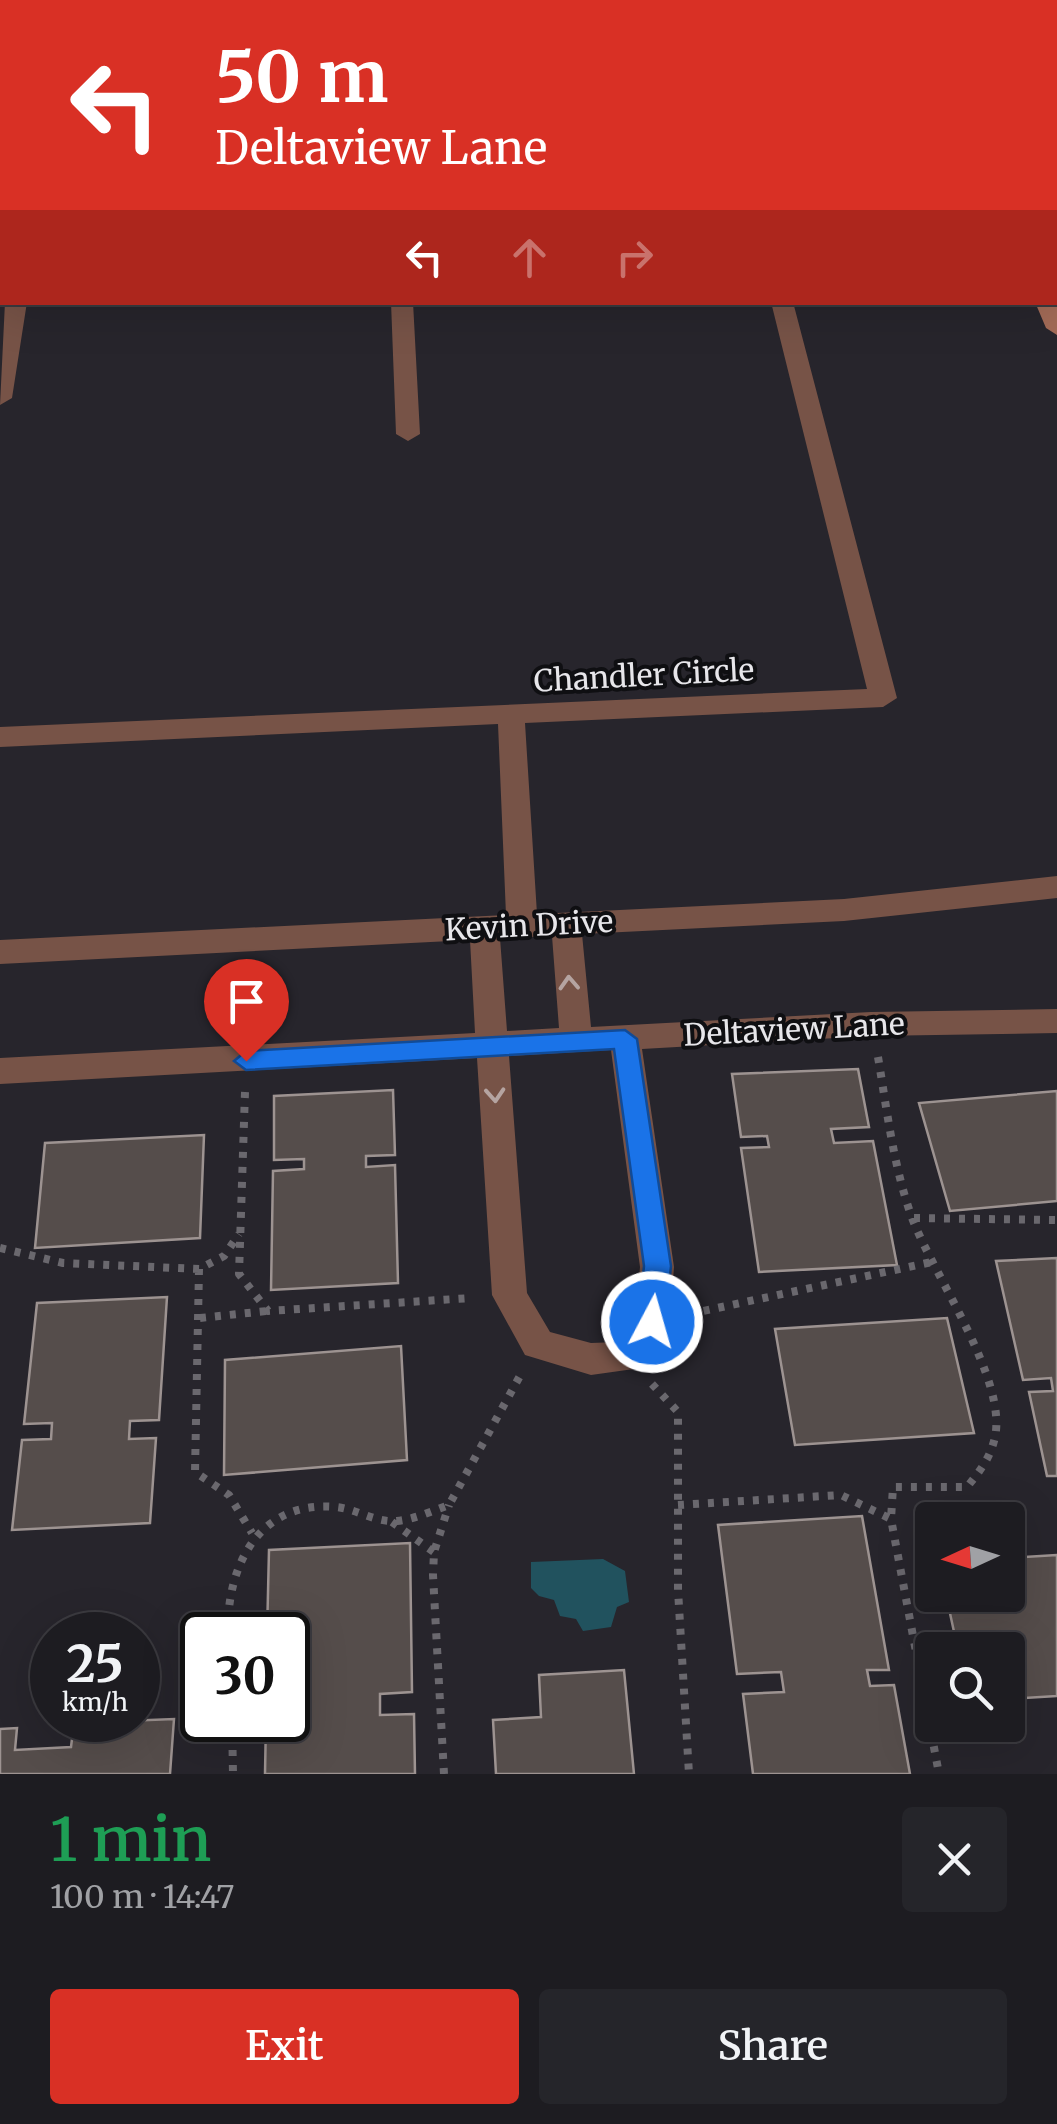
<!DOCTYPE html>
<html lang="en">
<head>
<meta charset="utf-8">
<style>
  :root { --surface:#1d1c21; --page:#25252a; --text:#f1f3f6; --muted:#a0a1a5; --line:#3b3a3f; --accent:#d93025 }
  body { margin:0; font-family:Merriweather,serif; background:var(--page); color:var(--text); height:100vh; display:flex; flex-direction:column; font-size:38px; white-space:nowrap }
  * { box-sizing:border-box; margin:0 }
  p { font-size:32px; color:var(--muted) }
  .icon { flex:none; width:55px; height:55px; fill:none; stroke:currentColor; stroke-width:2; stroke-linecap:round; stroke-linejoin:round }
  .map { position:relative; height:1774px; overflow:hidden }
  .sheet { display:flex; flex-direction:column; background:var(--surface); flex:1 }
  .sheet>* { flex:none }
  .hud { position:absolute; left:0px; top:0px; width:1058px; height:305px; box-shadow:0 10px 40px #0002,0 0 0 2px var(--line); background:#d93025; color:#fff; overflow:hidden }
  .needle { width:65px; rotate:266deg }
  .fabs { position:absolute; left:915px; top:1502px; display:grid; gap:20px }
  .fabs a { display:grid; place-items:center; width:110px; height:110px; border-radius:10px; background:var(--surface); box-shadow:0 10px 40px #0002,0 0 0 2px var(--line); font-size:50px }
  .speed { position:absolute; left:30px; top:1612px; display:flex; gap:20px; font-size:50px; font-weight:700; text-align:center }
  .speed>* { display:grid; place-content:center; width:130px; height:130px; border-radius:50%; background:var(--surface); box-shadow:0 10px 40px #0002,0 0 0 2px var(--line); line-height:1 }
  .speed small { font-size:25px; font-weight:400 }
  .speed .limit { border:5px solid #111; border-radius:15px; background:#fff; color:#111 }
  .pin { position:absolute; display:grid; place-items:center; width:85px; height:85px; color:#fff; margin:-102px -42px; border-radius:50% 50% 50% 0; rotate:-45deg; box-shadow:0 0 10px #0007 }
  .pin .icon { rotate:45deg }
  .me { position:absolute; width:110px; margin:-55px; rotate:6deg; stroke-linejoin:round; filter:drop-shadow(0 0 8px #0008) }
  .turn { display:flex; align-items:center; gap:35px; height:210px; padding:0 50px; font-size:45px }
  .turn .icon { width:130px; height:130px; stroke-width:2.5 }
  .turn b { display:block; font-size:70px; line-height:85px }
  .lanes { display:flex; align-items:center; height:95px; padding:0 50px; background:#0003; justify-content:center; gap:50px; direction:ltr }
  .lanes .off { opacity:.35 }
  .round { display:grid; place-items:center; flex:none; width:105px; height:105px; border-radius:10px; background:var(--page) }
  .head { display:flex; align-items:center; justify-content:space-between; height:170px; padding:0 50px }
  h1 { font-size:60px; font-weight:600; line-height:75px; color:#1e9e55 }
  .primary-button { display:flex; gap:20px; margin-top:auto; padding:20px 50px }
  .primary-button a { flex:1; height:115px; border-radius:10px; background:var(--accent); color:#fff; font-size:40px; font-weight:600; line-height:115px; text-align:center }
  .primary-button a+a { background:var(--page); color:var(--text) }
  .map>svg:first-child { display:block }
</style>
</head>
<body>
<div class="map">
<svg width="1057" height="1774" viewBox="0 0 1057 1774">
  <rect width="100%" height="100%" fill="#27252c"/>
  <path fill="#21525e" d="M603,1559L625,1571L629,1602L617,1607L611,1627L583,1631L576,1619L560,1616L554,1600L539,1596L531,1588V1562Z"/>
  <path fill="#554d4b" stroke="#9d9391" stroke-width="2.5" d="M858,1069L869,1127L831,1129L834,1143L873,1141L897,1265L759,1272L741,1148L769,1147L767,1136L741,1137L732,1074Z
    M393,1090L395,1155L366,1156V1167L395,1165L398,1283L271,1290L273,1171L304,1169V1159L274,1160V1096Z
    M1057,1091V1201L950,1211L919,1103Z
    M204,1135L200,1238L35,1248L45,1143Z
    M1057,1258V1476H1047L1029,1392L1053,1391L1051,1378L1023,1380L996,1261Z
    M167,1297L159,1420L130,1421L129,1439L156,1438L150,1523L12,1530L22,1440L51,1439L52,1423L24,1424L37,1303Z
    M947,1318L974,1433L795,1445L775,1329Z
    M401,1346L407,1460L224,1475L225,1360Z
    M862,1516L889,1670H867L870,1686L894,1685L910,1774H753L743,1694L784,1692L781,1672L737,1674L718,1525Z
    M410,1543L412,1692L380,1694V1715L414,1714L415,1774H265L266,1720L303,1717V1699L288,1700V1635H267L269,1550Z
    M1057,1555V1696L1008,1699V1650H958L946,1595H1008V1558Z
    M624,1670L634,1774H496L493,1720L541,1717L539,1675Z
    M174,1719L170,1774H0V1729L17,1728L15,1750L71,1747L74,1723Z"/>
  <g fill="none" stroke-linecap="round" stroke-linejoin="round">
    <path stroke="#6a686e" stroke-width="8" stroke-dasharray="6 9" stroke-linecap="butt" d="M878,1057C887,1110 893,1164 911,1215C932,1274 1011,1383 994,1441C989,1460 979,1472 967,1487H893L891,1519
      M245,1092L239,1274L268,1311L471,1298
      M914,1218L1057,1220
      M0,1248L63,1263L199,1269L224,1256L239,1234
      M199,1269L195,1472L229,1495L252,1533
      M689,1314L932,1262
      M200,1318L267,1311
      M652,1384L678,1412V1590L689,1774
      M678,1505L841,1495L891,1519L939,1774
      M392,1522L434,1552
      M228,1635C226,1567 258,1500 336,1507C357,1509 376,1523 397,1521C415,1519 432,1511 449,1505L521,1374
      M232,1720L233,1774
      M444,1774L433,1575L434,1552L449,1505"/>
    <path fill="#775347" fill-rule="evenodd" d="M1055,227H1057V239H1055Z
      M5,302H27L12,398L0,405Z
      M391,302H413L420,434L408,441L396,434Z
      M771,302H793L897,698L883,707L525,723L537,914L844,899L1057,876V898L844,921L582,934L591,1027L871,1012L1057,1009V1033L871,1036L642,1049L674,1267L670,1322L641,1368L591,1375L525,1355L492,1295L477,1058L0,1084V1058L475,1033L470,940L0,964V940L506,915L498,724L0,747V727L867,689ZM552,936L559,1028L507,1031L500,938ZM611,1050L640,1267L635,1318L618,1342L591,1343L550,1332L527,1293L509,1056Z"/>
    <path fill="#a36b57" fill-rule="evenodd" d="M906,0H924L925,2H907Z
      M1055,16H1057V28H1055Z
      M1055,299L1057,302V335L1046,328L1035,302H1055Z"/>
  </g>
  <defs><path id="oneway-chevron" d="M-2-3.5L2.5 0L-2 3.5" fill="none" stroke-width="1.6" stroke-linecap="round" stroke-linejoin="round" transform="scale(2.5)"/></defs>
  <g stroke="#b5a4a1">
    <use href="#oneway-chevron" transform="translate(569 983) rotate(-93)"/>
    <use href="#oneway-chevron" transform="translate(495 1095) rotate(86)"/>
  </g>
  <path fill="#1a73e8" stroke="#114b97" stroke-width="2.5" d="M625,1030L637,1039L671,1266L665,1322L661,1331H642L638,1322L644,1266L614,1049L246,1070L234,1061L246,1051Z"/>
  <g text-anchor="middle" stroke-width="8" stroke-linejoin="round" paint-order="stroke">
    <g font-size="30" fill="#e7e6ea" stroke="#0f0f12">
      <text transform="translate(644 676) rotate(-3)" y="10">Chandler Circle</text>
      <text transform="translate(529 926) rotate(-3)" y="10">Kevin Drive</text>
      <text transform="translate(794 1030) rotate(-3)" y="10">Deltaview Lane</text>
    </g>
  </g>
</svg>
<div class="fabs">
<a><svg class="needle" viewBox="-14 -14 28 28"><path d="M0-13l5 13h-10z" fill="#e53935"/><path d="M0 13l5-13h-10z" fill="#a0a1a5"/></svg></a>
<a><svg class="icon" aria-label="search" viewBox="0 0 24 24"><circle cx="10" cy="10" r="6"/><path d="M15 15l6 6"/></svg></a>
</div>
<div class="speed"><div>25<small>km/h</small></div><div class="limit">30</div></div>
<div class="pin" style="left:246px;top:1061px;background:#d93025"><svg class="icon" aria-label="arrive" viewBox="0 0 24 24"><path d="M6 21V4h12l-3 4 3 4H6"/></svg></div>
<svg class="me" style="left:652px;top:1322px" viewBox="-20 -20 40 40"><circle r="17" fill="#1a73e8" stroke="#fff" stroke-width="3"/><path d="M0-11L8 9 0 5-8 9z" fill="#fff"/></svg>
<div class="hud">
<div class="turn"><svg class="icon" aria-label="left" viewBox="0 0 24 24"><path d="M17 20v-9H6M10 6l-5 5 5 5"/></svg><div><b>50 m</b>Deltaview Lane</div></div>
<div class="lanes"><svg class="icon" aria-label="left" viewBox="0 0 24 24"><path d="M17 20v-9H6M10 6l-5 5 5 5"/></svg><svg class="icon off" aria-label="ahead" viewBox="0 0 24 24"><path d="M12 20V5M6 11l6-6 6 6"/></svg><svg class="icon off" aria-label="right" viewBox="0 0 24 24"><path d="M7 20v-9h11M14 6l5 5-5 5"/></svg></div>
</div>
</div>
<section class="sheet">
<div class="head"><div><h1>1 min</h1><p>100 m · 14:47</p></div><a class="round"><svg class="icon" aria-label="close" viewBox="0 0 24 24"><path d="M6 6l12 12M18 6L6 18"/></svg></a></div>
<div class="primary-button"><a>Exit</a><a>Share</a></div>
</section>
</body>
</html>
